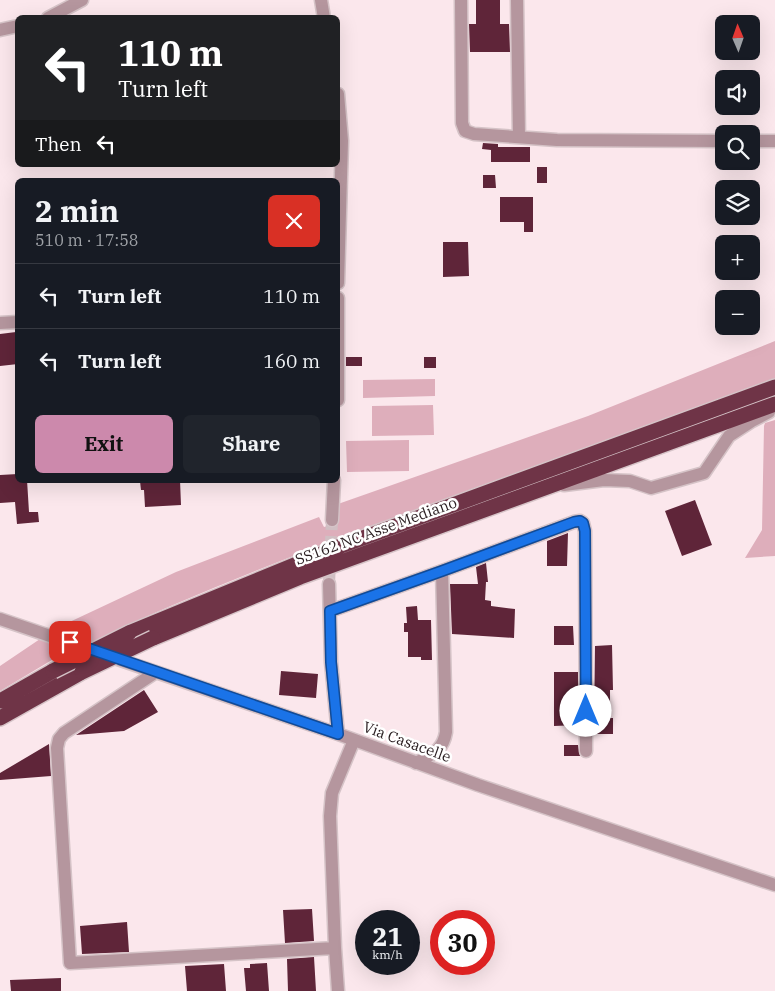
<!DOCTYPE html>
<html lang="en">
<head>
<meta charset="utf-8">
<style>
  :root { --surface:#171b24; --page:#20242c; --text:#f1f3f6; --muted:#9ea1a6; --line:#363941; --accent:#cc89ac }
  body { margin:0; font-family:"IBM Plex Serif",serif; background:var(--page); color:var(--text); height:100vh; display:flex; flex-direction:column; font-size:19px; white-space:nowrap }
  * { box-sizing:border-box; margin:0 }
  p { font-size:16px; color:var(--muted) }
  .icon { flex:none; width:28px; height:28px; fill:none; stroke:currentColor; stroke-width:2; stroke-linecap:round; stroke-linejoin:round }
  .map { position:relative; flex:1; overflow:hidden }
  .drawer { position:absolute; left:15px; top:178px; width:325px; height:305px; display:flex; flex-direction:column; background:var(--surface); border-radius:8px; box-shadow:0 5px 20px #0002 }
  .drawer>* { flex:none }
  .guide { position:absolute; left:15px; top:15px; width:325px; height:152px; border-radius:8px; box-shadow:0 5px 20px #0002; background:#202124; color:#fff; overflow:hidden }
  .needle { width:32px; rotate:358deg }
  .buttons { position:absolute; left:715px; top:15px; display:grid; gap:10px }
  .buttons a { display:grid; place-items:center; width:45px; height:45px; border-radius:8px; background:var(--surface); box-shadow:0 5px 20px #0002; font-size:25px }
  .speed { position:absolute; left:355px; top:910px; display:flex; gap:10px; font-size:25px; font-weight:700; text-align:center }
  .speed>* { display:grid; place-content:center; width:65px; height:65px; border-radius:50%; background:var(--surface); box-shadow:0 5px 20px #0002; line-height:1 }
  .speed small { font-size:12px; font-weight:400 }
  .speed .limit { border:8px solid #d22; background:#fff; color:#111 }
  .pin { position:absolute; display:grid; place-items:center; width:42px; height:42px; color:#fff; margin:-21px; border-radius:10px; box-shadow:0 2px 8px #0006 }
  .me { position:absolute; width:55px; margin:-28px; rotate:0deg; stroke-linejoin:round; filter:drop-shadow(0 0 4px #0008) }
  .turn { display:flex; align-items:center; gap:18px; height:105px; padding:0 20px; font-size:22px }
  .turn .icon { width:65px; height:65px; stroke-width:2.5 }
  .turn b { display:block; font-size:35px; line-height:42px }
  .then { display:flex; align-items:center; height:48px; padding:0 20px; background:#0003; gap:10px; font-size:19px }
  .round { display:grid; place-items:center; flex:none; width:52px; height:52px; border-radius:8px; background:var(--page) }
  .headline { display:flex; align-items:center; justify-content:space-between; height:85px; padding:0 20px }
  h1 { font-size:30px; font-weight:800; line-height:38px }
  .button { display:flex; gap:10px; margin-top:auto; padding:10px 20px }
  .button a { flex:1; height:58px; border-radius:8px; background:var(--accent); color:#111; font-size:20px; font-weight:800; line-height:58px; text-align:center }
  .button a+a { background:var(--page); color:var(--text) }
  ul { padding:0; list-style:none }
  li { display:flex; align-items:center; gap:15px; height:65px; padding:0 20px; border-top:1px solid var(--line) }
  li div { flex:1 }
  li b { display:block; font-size:19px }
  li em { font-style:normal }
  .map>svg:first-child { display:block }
</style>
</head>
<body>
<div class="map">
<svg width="775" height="991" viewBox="0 0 775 991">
  <rect width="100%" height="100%" fill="#fbe7ec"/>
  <path fill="#deaebb" d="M775,341V380L316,547C240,577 164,607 90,643L67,635L61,626L176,572L319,517L324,527L338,523V504L588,416Z
    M435,379V396L363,398V380Z
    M433,405L434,435L372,436V406Z
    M775,420V556L745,558L762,530L764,426L765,423Z
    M409,440V471L347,472L346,441Z
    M40,639L49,641L67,651L0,691V666Z"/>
  <path fill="#5f2539" d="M476,0H500V24H509L510,52H470L469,24H476Z
    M483,143L498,144V147H530V162H491V150L482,149Z
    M537,167H547V183H537Z
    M483,175H495L496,188H483Z
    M500,197H533V232H524V222H500Z
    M443,242H468L469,276L443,277Z
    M16,332L18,364L0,366V334Z
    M346,357H362V366H346Z
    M424,357H436V368H424Z
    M18,474V480H27L29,512H38L39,522L17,524L15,502L0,503V475Z
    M156,480H180L181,505L145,507L144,490H141L140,481Z
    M695,500L712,545L682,556L665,511Z
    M568,533L567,566H547V541Z
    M486,563L488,582H486L485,600L491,601V606L515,609L514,638L452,634L450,584H478L476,567Z
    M417,606L418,620H431L432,660H421V657H408V632H404V623H407L406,607Z
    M554,626H573L574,645H554Z
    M612,645L613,690H610V718H613V734H597V727H594L595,646Z
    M281,671L318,674L316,698L279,695Z
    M554,672H578V725L554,726Z
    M144,690L158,712L124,731L76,735Z
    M49,744L51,776L0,780V773Z
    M564,745H578L580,756H564Z
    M312,909L314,941L285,943L283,910Z
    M127,922L129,952L82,954L80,926Z
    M314,957L316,991H288L287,959Z
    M267,963L269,991H246L244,968H250V964Z
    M224,964L226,991H187L185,966Z
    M61,978V991H11L10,980Z"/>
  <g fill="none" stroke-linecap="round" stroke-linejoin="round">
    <path stroke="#d1bfc3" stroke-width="12" stroke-dasharray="12 6" stroke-linecap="butt" d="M329,584L332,520"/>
    <g stroke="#d5c3c7" stroke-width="15">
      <path id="minor" d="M321,0L324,18
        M461,0L462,123L465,131L474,134L557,140L724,141
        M517,0L519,137
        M48,18L82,0
        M0,30L18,26
        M338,94L342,141L338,283
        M751,141H775
        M338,298V400
        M0,323L18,322
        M564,485L604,480L630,481L651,488L704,473L729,436L752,421L769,412
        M332,520L334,480
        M329,584L331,662L338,734
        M330,611L442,571L574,522L580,521L583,523L585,531L586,751
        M0,619L338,734L478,785L775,885
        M156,672L64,733L59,739L57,748L70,963L335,948
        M416,763C432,754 443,751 446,732L442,571
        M338,991L335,948L330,816L332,793L354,740"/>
    </g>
    <g stroke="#d5c3c7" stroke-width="18">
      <path id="highway" d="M129,633L341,546L775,387
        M153,638L300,577L775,404
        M0,701L53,671
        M0,718L82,672"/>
    </g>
    <use href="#minor" stroke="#b5969e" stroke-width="12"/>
    <use href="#highway" stroke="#6f3447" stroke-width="15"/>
    <g stroke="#d5c3c7" stroke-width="18" stroke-linecap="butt">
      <path id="highway-bridge" d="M53,671L129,633
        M82,672L153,638"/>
    </g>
    <use href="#highway-bridge" stroke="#6f3447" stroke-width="15"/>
  </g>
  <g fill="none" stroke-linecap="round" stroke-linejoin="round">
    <g stroke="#114b97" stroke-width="12">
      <path id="route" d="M70,642L338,734L331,662L330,611L442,571L574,522L580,521L583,523L585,531L586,711"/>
    </g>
    <use href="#route" stroke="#1a73e8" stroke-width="9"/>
  </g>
  <g text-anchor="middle" stroke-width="5" stroke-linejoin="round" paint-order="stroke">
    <g font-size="15" fill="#291d20" stroke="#fff">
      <text transform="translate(376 531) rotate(-20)" y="5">SS162 NC Asse Mediano</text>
      <text transform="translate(407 742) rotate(20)" y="5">Via Casacelle</text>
    </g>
  </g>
</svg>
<div class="buttons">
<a><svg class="needle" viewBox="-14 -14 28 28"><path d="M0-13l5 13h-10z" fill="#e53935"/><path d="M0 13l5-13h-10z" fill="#9ea1a6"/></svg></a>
<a><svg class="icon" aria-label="sound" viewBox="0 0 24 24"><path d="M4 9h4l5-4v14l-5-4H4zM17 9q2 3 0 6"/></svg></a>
<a><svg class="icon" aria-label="search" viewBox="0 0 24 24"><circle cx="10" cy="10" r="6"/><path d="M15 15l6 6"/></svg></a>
<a><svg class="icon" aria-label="layers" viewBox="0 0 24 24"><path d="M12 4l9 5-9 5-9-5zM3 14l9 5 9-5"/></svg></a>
<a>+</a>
<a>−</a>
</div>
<div class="speed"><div>21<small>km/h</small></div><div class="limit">30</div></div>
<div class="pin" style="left:70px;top:642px;background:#d93025"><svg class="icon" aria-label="arrive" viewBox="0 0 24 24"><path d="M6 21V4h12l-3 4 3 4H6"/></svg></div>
<svg class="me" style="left:586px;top:711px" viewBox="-20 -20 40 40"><circle r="19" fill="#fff"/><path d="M0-13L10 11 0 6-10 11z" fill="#1a73e8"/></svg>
<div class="guide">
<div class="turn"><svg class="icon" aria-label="left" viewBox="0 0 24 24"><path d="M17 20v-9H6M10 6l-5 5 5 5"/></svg><div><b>110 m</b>Turn left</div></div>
<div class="then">Then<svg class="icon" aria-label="left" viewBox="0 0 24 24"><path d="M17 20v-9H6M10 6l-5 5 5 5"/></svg></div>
</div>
<section class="drawer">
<div class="headline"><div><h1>2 min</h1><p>510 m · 17:58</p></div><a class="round" style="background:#d93025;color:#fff"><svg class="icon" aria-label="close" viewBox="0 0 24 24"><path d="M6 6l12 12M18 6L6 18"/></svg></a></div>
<ul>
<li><svg class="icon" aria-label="left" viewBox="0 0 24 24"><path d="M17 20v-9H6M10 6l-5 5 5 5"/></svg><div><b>Turn left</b></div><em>110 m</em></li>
<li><svg class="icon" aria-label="left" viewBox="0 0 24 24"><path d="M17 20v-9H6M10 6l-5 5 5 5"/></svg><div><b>Turn left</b></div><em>160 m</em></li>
</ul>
<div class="button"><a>Exit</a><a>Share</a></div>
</section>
</div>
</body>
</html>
